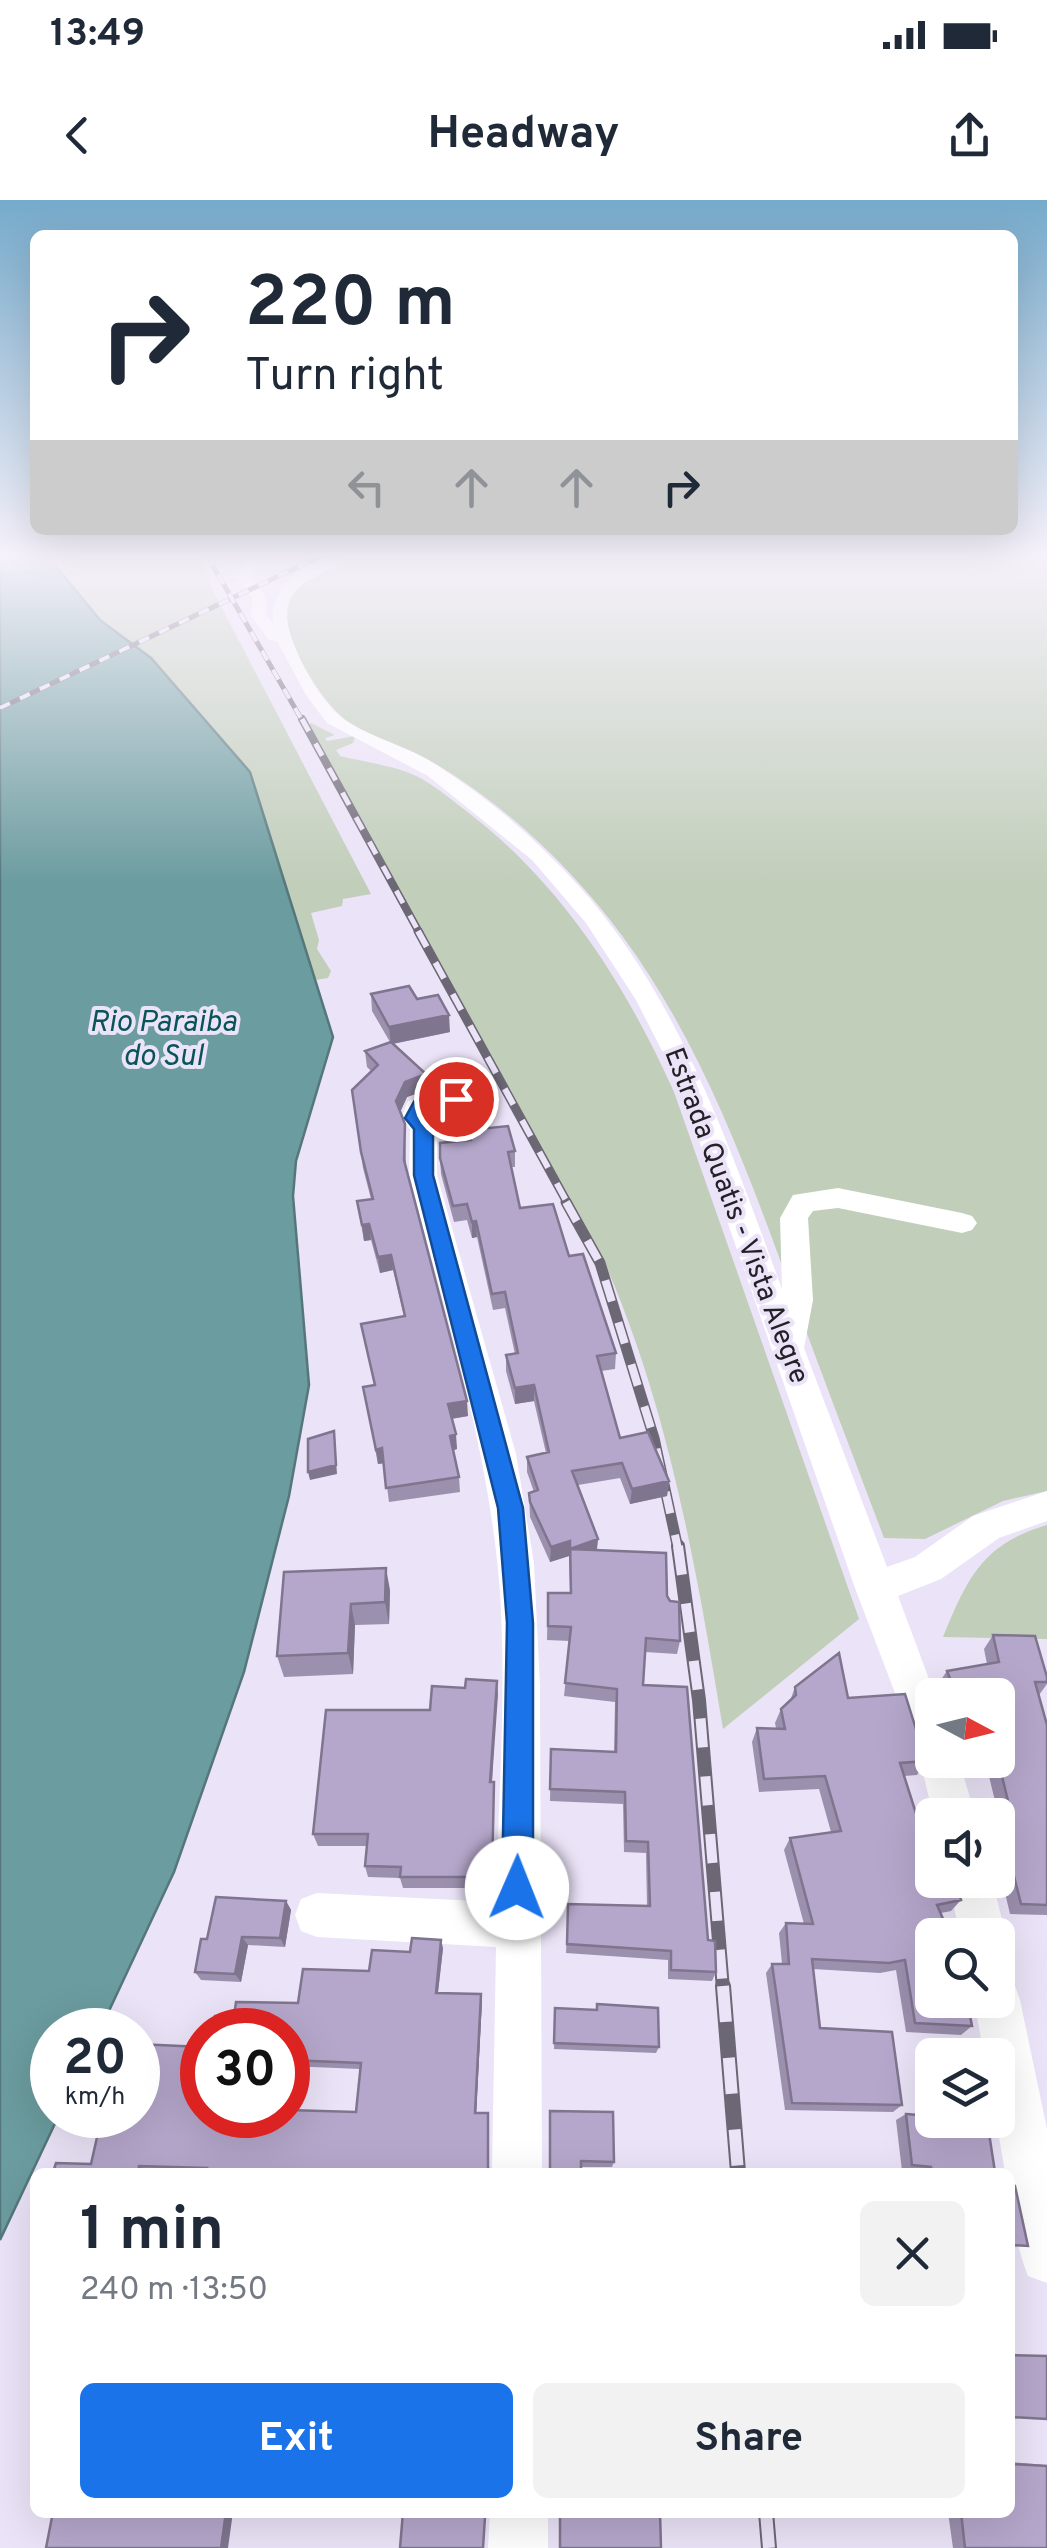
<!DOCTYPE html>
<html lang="en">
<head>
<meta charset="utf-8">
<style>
  :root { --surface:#fff; --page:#f2f2f3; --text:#1f2937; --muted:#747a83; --accent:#1a73e8 }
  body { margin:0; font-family:Overpass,sans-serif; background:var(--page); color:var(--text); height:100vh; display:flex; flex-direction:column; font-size:38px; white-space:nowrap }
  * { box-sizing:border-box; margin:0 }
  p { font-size:32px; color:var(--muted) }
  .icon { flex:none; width:55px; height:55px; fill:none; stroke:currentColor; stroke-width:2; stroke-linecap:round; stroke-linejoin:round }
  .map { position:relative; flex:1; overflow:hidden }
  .drawer { position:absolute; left:30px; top:1968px; width:985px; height:350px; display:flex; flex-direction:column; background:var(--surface); border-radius:15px; box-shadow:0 10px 40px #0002 }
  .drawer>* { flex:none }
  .hud { position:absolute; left:30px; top:30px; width:988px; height:305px; border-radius:15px; box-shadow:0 10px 40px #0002; background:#fff; color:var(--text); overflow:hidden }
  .needle { width:65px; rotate:97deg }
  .fabs { position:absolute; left:915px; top:1478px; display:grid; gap:20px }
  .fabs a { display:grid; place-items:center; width:100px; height:100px; border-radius:15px; background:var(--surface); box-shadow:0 10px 40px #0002; font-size:50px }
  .speed { position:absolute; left:30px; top:1808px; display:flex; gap:20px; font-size:50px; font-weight:700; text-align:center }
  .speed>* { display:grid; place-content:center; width:130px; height:130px; border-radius:50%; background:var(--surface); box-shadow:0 10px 40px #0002; line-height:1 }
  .speed small { font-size:25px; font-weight:400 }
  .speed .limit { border:15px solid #d22; background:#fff; color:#111 }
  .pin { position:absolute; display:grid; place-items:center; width:85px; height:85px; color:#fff; margin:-42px; border:5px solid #fff; border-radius:50%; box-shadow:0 2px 10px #0007 }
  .me { position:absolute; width:110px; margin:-55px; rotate:1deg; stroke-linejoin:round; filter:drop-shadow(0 0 8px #0008) }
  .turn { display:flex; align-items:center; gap:35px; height:210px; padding:0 50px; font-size:45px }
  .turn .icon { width:130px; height:130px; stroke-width:2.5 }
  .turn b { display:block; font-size:70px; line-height:85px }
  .lanes { display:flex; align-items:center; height:95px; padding:0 50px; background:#0003; justify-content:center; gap:50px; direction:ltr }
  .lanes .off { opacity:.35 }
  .round { display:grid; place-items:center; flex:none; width:105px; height:105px; border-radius:15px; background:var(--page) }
  .summary { display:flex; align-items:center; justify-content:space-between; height:170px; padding:0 50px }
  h1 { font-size:60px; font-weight:700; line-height:75px }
  .action { display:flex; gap:20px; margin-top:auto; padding:20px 50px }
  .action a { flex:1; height:115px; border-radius:15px; background:var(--accent); color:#fff; font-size:40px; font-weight:700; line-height:115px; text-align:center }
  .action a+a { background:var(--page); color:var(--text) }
  .status { display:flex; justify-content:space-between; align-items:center; height:70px; padding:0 50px; background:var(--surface); direction:ltr }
  .status svg { height:28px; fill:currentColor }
  header { display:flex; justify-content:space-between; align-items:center; height:130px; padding:0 50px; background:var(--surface); font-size:45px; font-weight:700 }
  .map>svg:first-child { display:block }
</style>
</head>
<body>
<div class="status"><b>13:49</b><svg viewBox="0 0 49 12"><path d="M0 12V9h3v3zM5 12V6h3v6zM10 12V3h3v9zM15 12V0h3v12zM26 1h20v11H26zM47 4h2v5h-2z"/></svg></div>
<header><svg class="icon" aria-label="back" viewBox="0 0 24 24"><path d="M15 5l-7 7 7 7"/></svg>Headway<svg class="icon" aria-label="share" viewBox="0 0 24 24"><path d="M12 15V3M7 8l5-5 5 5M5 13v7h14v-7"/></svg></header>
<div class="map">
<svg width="1047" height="2348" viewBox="0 0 1047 2348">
  <rect width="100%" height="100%" fill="#ebe3f7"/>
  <path fill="#c1ceba" d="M43,355H205L204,365L212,389L371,694L343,699L342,706L311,713L319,740L317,749L331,771L328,778L315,780L250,572L151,458L100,420Z
    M351,355H1047V1291L1003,1301L925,1339L884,1338C854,1258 823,1178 794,1098C749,974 702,844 623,737C573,669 503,602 429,560C405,546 377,540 354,526C330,512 306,473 295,448C271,395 307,373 351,355Z
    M311,523L335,535L325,538L327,541L355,536L353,543L336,550L340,556C364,562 391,565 414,575C432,583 449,598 465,610C560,682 625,783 674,892L859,1419L723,1529C697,1372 670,1214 607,1068L308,526Z
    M1047,1325V1439L943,1437C967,1379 982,1344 1047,1325Z"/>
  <path fill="#6b9c9f" stroke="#55777b" stroke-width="2.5" d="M0,355H43L50,359L100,420L151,458L250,572L333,837L296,961L293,996L309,1185L289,1296L244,1472L174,1672L100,1830H52V1915H59L0,2040Z"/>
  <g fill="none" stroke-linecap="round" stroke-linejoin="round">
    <path fill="#fff" fill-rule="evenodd" d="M250,355H264L251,377L266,397L267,416L273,424C268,383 313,355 350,355C323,381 272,379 291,436C300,464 323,507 350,523C377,540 410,547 438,566C490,599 536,639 577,684C681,799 729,946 782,1089L780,1018L793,995L838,988L962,1013L972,1016L977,1023L972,1030L962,1033L838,1008L813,1011L808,1018L813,1100L804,1148L887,1367L915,1357L973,1316L1047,1291V1321L999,1338L941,1379L898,1396L935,1495L932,1560H959L975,1615H933L919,1556L855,1388L680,886L636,800L586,723L532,660L428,576L327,523L306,495L277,441L269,440L251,416L252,397L237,377Z
      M438,890L471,897L482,913L473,930L437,940V975L516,1254L534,1363L540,1487L542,1972H492L496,1747L317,1737L301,1731L295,1715L301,1699L317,1693L496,1702C498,1592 509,1469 497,1360C483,1229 442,1102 409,975L410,929L401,918L408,901ZM441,907L453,909V919L438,923L428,917L429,912Z
      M948,1680H992L1006,1735L999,1751L998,1735H960Z
      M998,1777L1014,1783L1020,1800L1047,1929V2083L1028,2076C1015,2043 1010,2007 1010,1972H1005L996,1920L998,1855H984L974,1800H998Z
      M490,2312H548V2348H488Z"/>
    <g stroke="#6c6774" stroke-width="5">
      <path id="rail-far5" d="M216,355L212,364L303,522
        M0,508L323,355"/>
    </g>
    <g stroke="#6c6774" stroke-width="8">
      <path id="rail-far4" d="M302,519L420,734"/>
    </g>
    <g stroke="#6c6774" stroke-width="9">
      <path id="rail-far3" d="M418,731L568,1004"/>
    </g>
    <g stroke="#6c6774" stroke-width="11">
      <path id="rail-far2" d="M566,1002L600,1063L654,1238L678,1349"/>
    </g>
    <g stroke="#6c6774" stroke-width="14">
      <path id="rail-far1" d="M678,1346L699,1500L723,1789"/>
    </g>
    <g stroke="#6c6774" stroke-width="16">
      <path id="rail" d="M723,1786L738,1972
        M766,2312L769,2348"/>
    </g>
    <use href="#rail-far5" stroke="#ebe3f7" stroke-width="4" stroke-dasharray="11" stroke-linecap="butt"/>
    <use href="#rail-far4" stroke="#ebe3f7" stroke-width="5" stroke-dasharray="14" stroke-linecap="butt"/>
    <use href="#rail-far3" stroke="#ebe3f7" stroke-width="6" stroke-dasharray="18" stroke-linecap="butt"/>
    <use href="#rail-far2" stroke="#ebe3f7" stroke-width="8" stroke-dasharray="22" stroke-linecap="butt"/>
    <use href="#rail-far1" stroke="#ebe3f7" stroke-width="10" stroke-dasharray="29" stroke-linecap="butt"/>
    <use href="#rail" stroke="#ebe3f7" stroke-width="12" stroke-dasharray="36" stroke-linecap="butt"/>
  </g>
  <path fill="#9c90af" d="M371,794L417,799L450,832L393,844L427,890L407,897L400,912L405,924L406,967L468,1216L452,1219L457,1249L453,1250L459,1277L460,1292L389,1302L384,1263L378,1264L363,1187L374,1185L361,1124L404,1116L393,1070L380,1073L371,1040L364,1041L357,1001L371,999L363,968L352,890L371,871L367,867L365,851L390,842L372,811Z
    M469,930L515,951V967H511L520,1008L569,1056L616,1153L615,1169L601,1171L620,1238L669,1281L667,1296L630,1304L620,1278L578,1285L598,1339L597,1350L667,1396L680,1441L677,1454L645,1452L643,1485L716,1772L712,1781L668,1779V1760L566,1753L568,1704L647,1706L646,1653L624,1652L623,1604L550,1601L551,1549L614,1552L615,1502L564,1496L570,1441L547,1440L548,1393H570L569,1356L550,1362L530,1317L529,1293L534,1292L527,1272V1257L546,1253L534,1201L515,1204L506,1171V1155L515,1154L505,1108L493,1110L477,1037L472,1038L467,1020L454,1022L441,974L440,958L470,940Z
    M284,1372L390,1390L389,1424L355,1425L353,1474L284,1477L277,1456Z
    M993,1435L1047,1477V1484L1039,1495L1047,1525V1715L1010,1714L998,1663V1615H987L996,1605L985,1560H998V1495H943L938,1484L947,1471L987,1464L984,1449Z
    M497,1481L492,1582H494V1595L493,1688H403L400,1678L368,1677L365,1666L367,1646H318L313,1634L430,1510L465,1488Z
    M795,1487L848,1498L926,1561L917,1575L904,1576L932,1680L961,1700L951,1711L941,1713L972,1826L961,1835L906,1832L896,1770L880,1773L813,1769L820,1828L902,1905L893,1912L785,1910L766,1773L772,1764H782L779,1733L786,1723L804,1724L784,1650L790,1638L831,1632L819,1589L759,1592L752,1542L757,1528H776L775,1523L781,1509L790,1501Z
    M286,1701L291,1710L285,1747L248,1745L241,1782L201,1780L195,1772L207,1739Z
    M443,1748L438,1793L482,1801L476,1913L489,1918L488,1968L493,1972H206L147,1970L146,1972H53L91,1964L202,1915L356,1912L360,1869L289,1866L288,1881V1830L234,1816L298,1803L410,1752Z
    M597,1804L659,1847L656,1853L554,1849L555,1808L596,1810Z
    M906,1914L995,1972H921L902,1971L896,1920Z
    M550,1918L614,1962L612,1967H581Z
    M1010,2262L1047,2265V2348H953L948,2312H1010Z"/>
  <path fill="#7f758e" d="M449,815L450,832L391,844L389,827Z
    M426,874L427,890L407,897L398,917L396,901L405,882Z
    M476,1021L477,1037L472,1038V1022Z
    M369,1024L371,1040L364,1041L362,1025Z
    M391,1055L393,1070L380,1073L378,1057Z
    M534,1185V1201L515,1204V1188Z
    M467,1201L468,1216L449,1219L448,1204Z
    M334,1231L337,1274L310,1280L308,1272Z
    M456,1234L457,1249L451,1251L450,1236Z
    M382,1248L385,1263L378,1264L376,1250Z
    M669,1281L667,1296L630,1304L632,1289Z
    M598,1339L596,1354L570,1349Z
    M570,1341L569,1356L550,1362L551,1347Z
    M386,1368L390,1390L389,1424L385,1402Z
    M351,1404L355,1425L353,1474L348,1453Z
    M497,1481L498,1495L491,1595L490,1582Z
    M286,1701L291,1710L285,1747L280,1738Z
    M242,1737L248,1745L241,1782L235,1774Z
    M441,1740L443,1748L437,1800L436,1793Z
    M481,1794L482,1801L476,1918L475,1913Z
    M139,1966L147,1970L146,1972H138Z
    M226,2312H233L228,2348H221Z"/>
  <path fill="#b5a7cb" stroke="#7f758e" stroke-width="2.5" d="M409,786L417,799L438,795L449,815L389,827L371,794Z
    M391,842L426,874L405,882L396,901L405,924L404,960L467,1201L448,1204L456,1234L450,1236L459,1277L386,1288L382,1248L376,1250L363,1187L375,1185L361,1124L405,1116L391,1055L378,1057L369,1024L362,1025L357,1001L373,999L361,952L352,890L378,865L365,851Z
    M508,926L515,951L508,952L520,1008L553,1004L569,1056L583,1054L616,1153L597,1156L620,1238L648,1232L669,1281L632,1289L622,1263L572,1271L598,1339L570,1349L666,1353L667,1396L670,1401L679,1402L680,1441L646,1438L643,1485L687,1487L708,1740L715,1741L716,1772L671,1770V1751L567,1744L568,1704L650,1706L648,1642L626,1641L625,1592L550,1589L551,1549L616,1552L617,1489L565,1483L571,1427L548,1426V1393H571L570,1341L551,1347L530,1302L529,1293L538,1290L527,1257L549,1252L534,1185L515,1188L506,1155L518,1153L505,1092L492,1094L476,1021L472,1022L467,1004L453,1006L440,958V943L471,940L469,930Z
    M334,1231L336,1265L308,1272V1239Z
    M386,1368L385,1402L351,1404L348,1453L277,1456L284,1372Z
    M993,1435L1035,1436L1047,1477V1482H1035L1047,1525V1705L1021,1704L996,1605H1009L998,1560V1495H975L973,1488L955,1491L947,1471L999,1462Z
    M839,1453L848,1498L905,1494L926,1561L900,1563L920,1626L927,1625L932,1641V1680H955L961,1700L937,1705L950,1735H932V1800H967L972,1826L915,1823L905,1760L889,1763L812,1759L820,1828L892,1832L902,1905L792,1903L772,1764H789L786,1723L813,1724L790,1638L841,1631L825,1576L764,1579L757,1528L785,1529L781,1509L796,1495L795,1487Z
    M466,1479L497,1481L490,1582H494L492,1677H400L401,1667L365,1666L368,1634H313L326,1510H430L432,1486L465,1488Z
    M216,1697L286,1701L280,1738L242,1737L235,1774L195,1772L201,1739H207Z
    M412,1738L441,1740L436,1793L481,1794L475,1913H488V1968L492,1972H206L207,1968L139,1966L138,1972H53L56,1963L91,1964L102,1915H138V1844L202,1847V1915H288V1910L356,1912L361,1863L288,1860V1830H213L215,1816H234L236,1802L298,1803L303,1769L369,1771L372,1750L410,1752Z
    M597,1804L658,1808L659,1847L554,1843L555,1808L597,1810Z
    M550,1911L613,1912L614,1962L581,1961V1972H550Z
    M906,1914L932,1916V1920H987L995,1972H932L931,1967L912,1965Z
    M1010,1986H1015L1028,2046L1010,2045Z
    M1010,2155L1047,2156V2219L1010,2217Z
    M1010,2264L1047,2266V2348H965L961,2312H1010Z
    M53,2312H226L221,2348H46Z
    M403,2312H498L485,2317L483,2348H400Z
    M560,2312H660L661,2348H560Z"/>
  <linearGradient id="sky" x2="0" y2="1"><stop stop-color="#76aacb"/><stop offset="0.52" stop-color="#f6f2fb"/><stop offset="1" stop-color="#f6f2fb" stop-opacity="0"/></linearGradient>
  <rect width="1047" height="683" fill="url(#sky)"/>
  <path fill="#1a73e8" stroke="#114b97" stroke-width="2.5" d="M438,892L462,895L465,899L456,905L430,906L424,918L433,928V975L523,1308L533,1423V1688L528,1699L517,1703L506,1699L502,1688L507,1423L498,1308L414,975V929L405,918L416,898Z"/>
  <g text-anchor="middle" stroke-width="8" stroke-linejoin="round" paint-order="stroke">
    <g font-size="28" fill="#232028" stroke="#ebe3f7">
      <text transform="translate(738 1015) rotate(69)" y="10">Estrada Quatis - Vista Alegre</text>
    </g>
    <g font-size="30" font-style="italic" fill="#085458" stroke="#ebe3f7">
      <text x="163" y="831">Rio Paraiba<tspan x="163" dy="34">do Sul</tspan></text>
    </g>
  </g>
</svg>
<div class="fabs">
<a><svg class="needle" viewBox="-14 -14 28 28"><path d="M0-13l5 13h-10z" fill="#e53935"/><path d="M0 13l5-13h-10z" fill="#747a83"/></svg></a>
<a><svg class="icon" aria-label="sound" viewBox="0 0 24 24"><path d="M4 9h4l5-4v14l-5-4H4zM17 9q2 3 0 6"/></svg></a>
<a><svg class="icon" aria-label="search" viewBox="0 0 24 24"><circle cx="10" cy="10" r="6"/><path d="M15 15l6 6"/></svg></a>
<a><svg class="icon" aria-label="layers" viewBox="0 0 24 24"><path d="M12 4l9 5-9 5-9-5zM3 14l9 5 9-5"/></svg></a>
</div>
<div class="speed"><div>20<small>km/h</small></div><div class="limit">30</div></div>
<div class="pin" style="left:456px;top:899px;background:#d93025"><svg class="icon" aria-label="arrive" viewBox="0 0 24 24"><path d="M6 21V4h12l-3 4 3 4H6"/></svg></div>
<svg class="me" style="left:517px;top:1688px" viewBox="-20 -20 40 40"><circle r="19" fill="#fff"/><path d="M0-13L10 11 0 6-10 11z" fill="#1a73e8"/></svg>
<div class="hud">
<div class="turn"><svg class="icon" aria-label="right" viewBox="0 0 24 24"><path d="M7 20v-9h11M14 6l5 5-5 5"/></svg><div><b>220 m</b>Turn right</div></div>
<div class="lanes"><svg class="icon off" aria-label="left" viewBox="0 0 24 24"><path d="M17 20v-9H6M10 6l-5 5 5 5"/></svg><svg class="icon off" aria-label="ahead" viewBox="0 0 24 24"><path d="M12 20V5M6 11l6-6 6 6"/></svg><svg class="icon off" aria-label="ahead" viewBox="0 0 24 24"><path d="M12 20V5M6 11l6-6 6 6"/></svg><svg class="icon" aria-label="right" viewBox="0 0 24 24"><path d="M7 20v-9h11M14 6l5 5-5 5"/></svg></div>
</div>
<section class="drawer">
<div class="summary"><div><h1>1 min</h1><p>240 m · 13:50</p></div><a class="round"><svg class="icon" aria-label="close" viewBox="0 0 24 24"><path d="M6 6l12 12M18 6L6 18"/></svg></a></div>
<div class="action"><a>Exit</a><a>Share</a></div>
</section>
</div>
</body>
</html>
